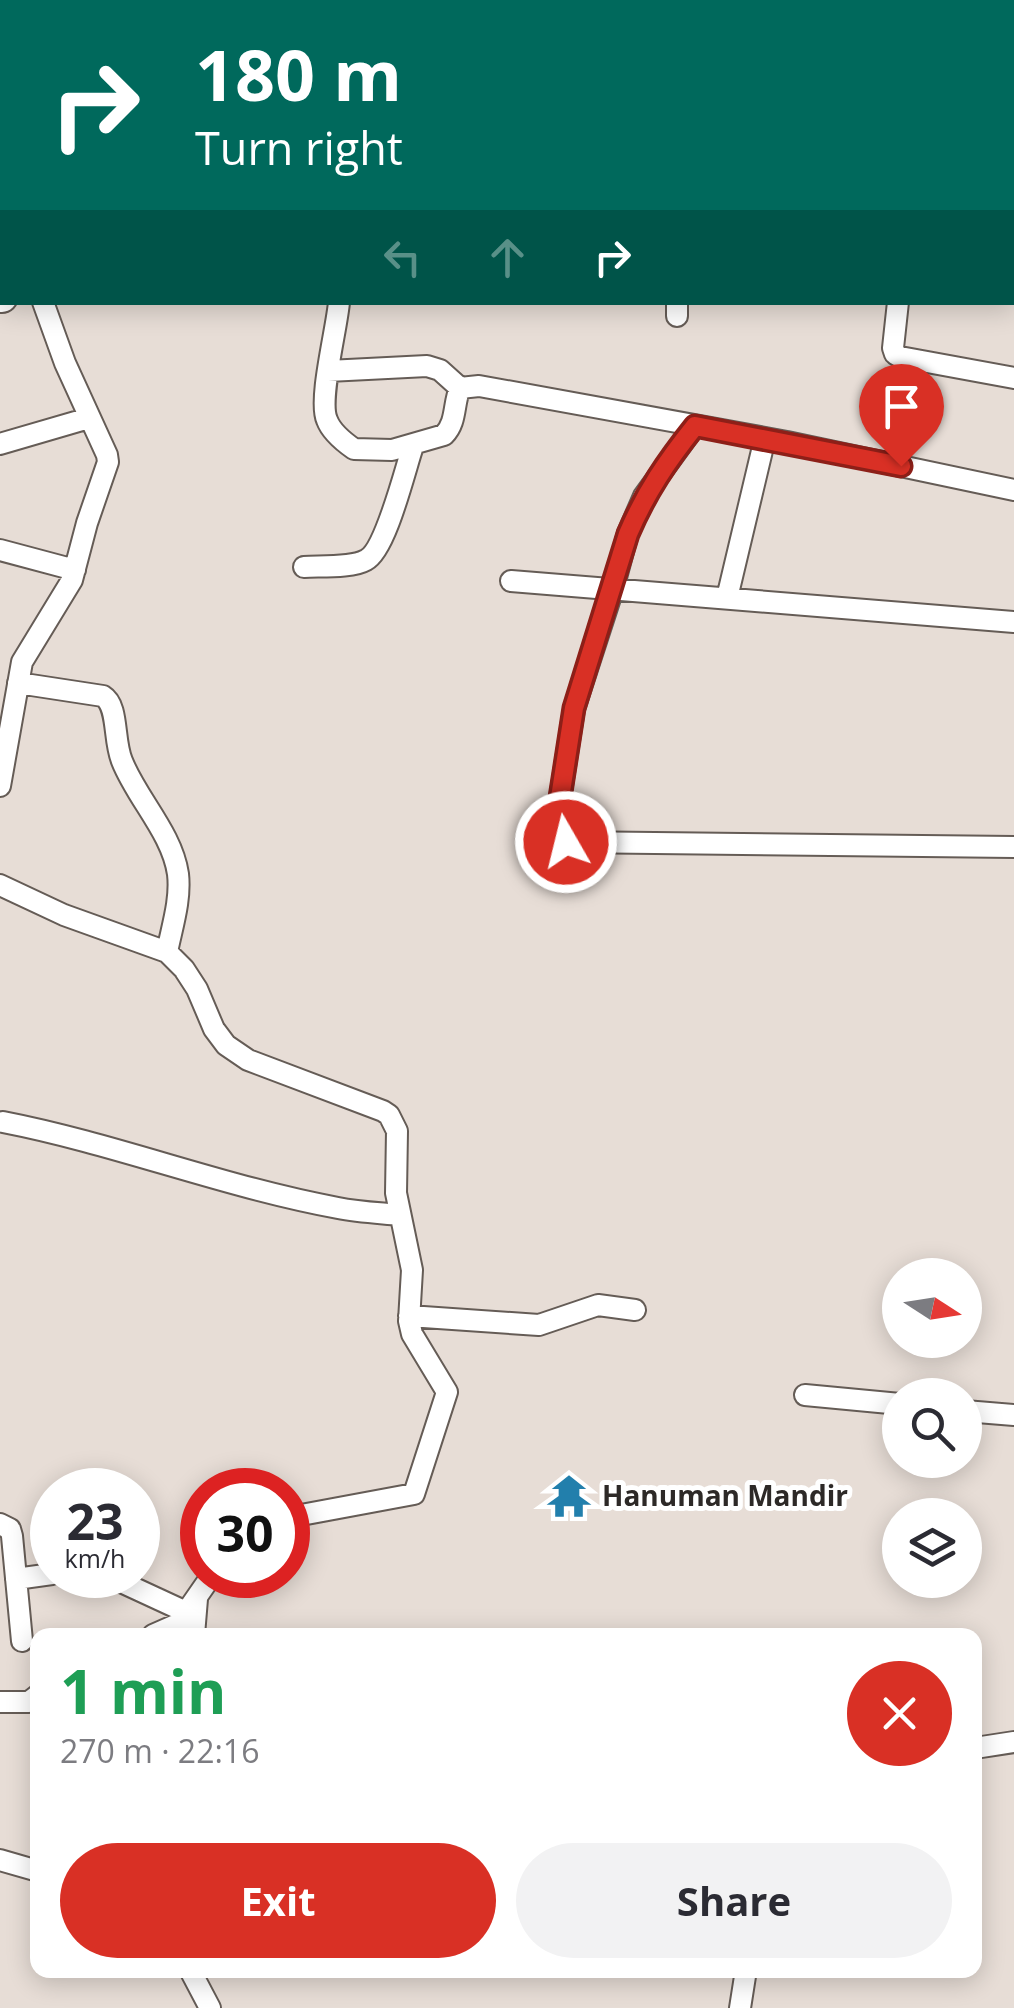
<!DOCTYPE html>
<html lang="en">
<head>
<meta charset="utf-8">
<style>
  :root { --surface:#fff; --page:#f2f2f3; --text:#2b2b33; --muted:#7c7c81; --accent:#d93025 }
  body { margin:0; font-family:"Open Sans",sans-serif; background:var(--page); color:var(--text); height:100vh; display:flex; flex-direction:column; font-size:38px; white-space:nowrap }
  * { box-sizing:border-box; margin:0 }
  p { font-size:32px; color:var(--muted) }
  .icon { flex:none; width:55px; height:55px; fill:none; stroke:currentColor; stroke-width:2; stroke-linecap:round; stroke-linejoin:round }
  .map { position:relative; flex:1; overflow:hidden }
  .sheet { position:absolute; left:30px; top:1628px; width:952px; height:350px; display:flex; flex-direction:column; background:var(--surface); border-radius:20px; box-shadow:0 5px 25px #0003 }
  .sheet>* { flex:none }
  .guide { position:absolute; left:0px; top:0px; width:1015px; height:305px; box-shadow:0 5px 25px #0003; background:#00695c; color:#fff; overflow:hidden }
  .needle { width:65px; rotate:102deg }
  .tools { position:absolute; left:882px; top:1258px; display:grid; gap:20px }
  .tools a { display:grid; place-items:center; width:100px; height:100px; border-radius:50%; background:var(--surface); box-shadow:0 5px 25px #0003; font-size:50px }
  .speed { position:absolute; left:30px; top:1468px; display:flex; gap:20px; font-size:50px; font-weight:700; text-align:center }
  .speed>* { display:grid; place-content:center; width:130px; height:130px; border-radius:50%; background:var(--surface); box-shadow:0 5px 25px #0003; line-height:1 }
  .speed small { font-size:25px; font-weight:400 }
  .speed .limit { border:15px solid #d22; background:#fff; color:#111 }
  .pin { position:absolute; display:grid; place-items:center; width:85px; height:85px; color:#fff; margin:-102px -42px; border-radius:50% 50% 50% 0; rotate:-45deg; box-shadow:0 0 10px #0007 }
  .pin .icon { rotate:45deg }
  .me { position:absolute; width:110px; margin:-55px; rotate:352deg; stroke-linejoin:round; filter:drop-shadow(0 0 8px #0008) }
  .turn { display:flex; align-items:center; gap:35px; height:210px; padding:0 30px; font-size:45px }
  .turn .icon { width:130px; height:130px; stroke-width:2.5 }
  .turn b { display:block; font-size:70px; line-height:85px }
  .lanes { display:flex; align-items:center; height:95px; padding:0 30px; background:#0003; justify-content:center; gap:50px; direction:ltr }
  .lanes .off { opacity:.35 }
  .round { display:grid; place-items:center; flex:none; width:105px; height:105px; border-radius:52px; background:var(--page) }
  .headline { display:flex; align-items:center; justify-content:space-between; height:170px; padding:0 30px }
  h1 { font-size:60px; font-weight:700; line-height:75px; color:#1e9e55 }
  .cta { display:flex; gap:20px; margin-top:auto; padding:20px 30px }
  .cta a { flex:1; height:115px; border-radius:60px; background:var(--accent); color:#fff; font-size:40px; font-weight:700; line-height:115px; text-align:center }
  .cta a+a { background:var(--page); color:var(--text) }
  .map>svg:first-child { display:block }
</style>
</head>
<body>
<div class="map">
<svg width="1014" height="2008" viewBox="0 0 1014 2008">
  <rect width="100%" height="100%" fill="#e7ddd6"/>
  <g fill="none" stroke-linecap="round" stroke-linejoin="round">
    <g stroke="#655c56" stroke-width="24">
      <path id="minor" d="M234,0L235,2
        M350,0L351,2
        M615,0L626,2
        M472,2V0
        M1012,248L1014,247
        M339,302C337,328 318,400 327,420C331,431 344,442 354,449L392,450L444,435C457,422 453,404 460,388L479,386L787,442L1014,490
        M677,302V316
        M898,302L893,348L895,354L900,357L1014,378
        M328,371L427,366L440,370L460,388
        M695,426L644,496L628,533L613,589L574,709L555,830L559,839L567,842L1014,847
        M0,444L89,418
        M0,550L75,570
        M304,567C321,566 352,568 366,560C386,550 405,469 413,446
        M511,581L1014,622
        M727,598L765,438
        M18,683L103,696C119,706 113,740 122,761C137,799 172,833 178,874C181,900 172,927 167,952
        M0,786L22,662L72,580L87,523L108,462L107,455L65,363L43,302
        M0,885L64,915L167,952L184,969L197,989L214,1029L226,1045L248,1060L383,1111L389,1115L397,1131L396,1193L412,1270L409,1321L412,1334L447,1392L414,1494L301,1515L288,1523
        M3,1122C116,1144 224,1187 338,1208C358,1212 379,1213 399,1215
        M409,1316L539,1325L598,1305L635,1310
        M805,1395L900,1404
        M965,1411L1014,1415
        M0,1524L10,1529L12,1536L22,1641
        M106,1575L186,1612
        M16,1579L52,1574
        M153,1635L178,1624L212,1575
        M194,1635L197,1599
        M0,1702H29L38,1695
        M975,1748L1014,1742
        M0,1860L38,1871
        M190,1970L210,2008
        M740,2008L746,1970"/>
    </g>
    <g stroke="#655c56" stroke-width="34">
      <path id="highway" d="M1012,106L1014,105
        M1012,131L1014,130
        M0,269H2
        M0,297H2"/>
    </g>
    <use href="#minor" stroke="#fff" stroke-width="20"/>
    <use href="#highway" stroke="#fff" stroke-width="30"/>
  </g>
  <g fill="none" stroke-linecap="round" stroke-linejoin="round">
    <g stroke="#8d1f18" stroke-width="25">
      <path id="route" d="M566,842L559,838L555,830L574,708L628,534C646,492 667,461 695,426L901,466"/>
    </g>
    <use href="#route" stroke="#d93025" stroke-width="18"/>
  </g>
  <defs>
    <g id="temple-bare" transform="scale(3.45)"><path d="M0-6L5-2H3V0L6.5 2.5H4V6H1.5V3h-3V6H-4V2.5H-6.5L-3 0V-2H-5Z" fill="#227fac" stroke="#fff" stroke-width="2.5" paint-order="stroke"/></g>
  </defs>
  <g fill-rule="evenodd">
    <use href="#temple-bare" x="569" y="1496"/>
  </g>
  <g text-anchor="middle" stroke-width="10" stroke-linejoin="round" paint-order="stroke">
    <g font-size="28" font-weight="bold" fill="#2d2927" stroke="#fff" text-anchor="start">
      <text x="602" y="1506">Hanuman Mandir</text>
    </g>
  </g>
</svg>
<div class="tools">
<a><svg class="needle" viewBox="-14 -14 28 28"><path d="M0-13l5 13h-10z" fill="#e53935"/><path d="M0 13l5-13h-10z" fill="#7c7c81"/></svg></a>
<a><svg class="icon" aria-label="search" viewBox="0 0 24 24"><circle cx="10" cy="10" r="6"/><path d="M15 15l6 6"/></svg></a>
<a><svg class="icon" aria-label="layers" viewBox="0 0 24 24"><path d="M12 4l9 5-9 5-9-5zM3 14l9 5 9-5"/></svg></a>
</div>
<div class="speed"><div>23<small>km/h</small></div><div class="limit">30</div></div>
<div class="pin" style="left:901px;top:466px;background:#d93025"><svg class="icon" aria-label="arrive" viewBox="0 0 24 24"><path d="M6 21V4h12l-3 4 3 4H6"/></svg></div>
<svg class="me" style="left:566px;top:842px" viewBox="-20 -20 40 40"><circle r="17" fill="#d93025" stroke="#fff" stroke-width="3"/><path d="M0-11L8 9 0 5-8 9z" fill="#fff"/></svg>
<div class="guide">
<div class="turn"><svg class="icon" aria-label="right" viewBox="0 0 24 24"><path d="M7 20v-9h11M14 6l5 5-5 5"/></svg><div><b>180 m</b>Turn right</div></div>
<div class="lanes"><svg class="icon off" aria-label="left" viewBox="0 0 24 24"><path d="M17 20v-9H6M10 6l-5 5 5 5"/></svg><svg class="icon off" aria-label="ahead" viewBox="0 0 24 24"><path d="M12 20V5M6 11l6-6 6 6"/></svg><svg class="icon" aria-label="right" viewBox="0 0 24 24"><path d="M7 20v-9h11M14 6l5 5-5 5"/></svg></div>
</div>
<section class="sheet">
<div class="headline"><div><h1>1 min</h1><p>270 m · 22:16</p></div><a class="round" style="background:#d93025;color:#fff"><svg class="icon" aria-label="close" viewBox="0 0 24 24"><path d="M6 6l12 12M18 6L6 18"/></svg></a></div>
<div class="cta"><a>Exit</a><a>Share</a></div>
</section>
</div>
</body>
</html>
